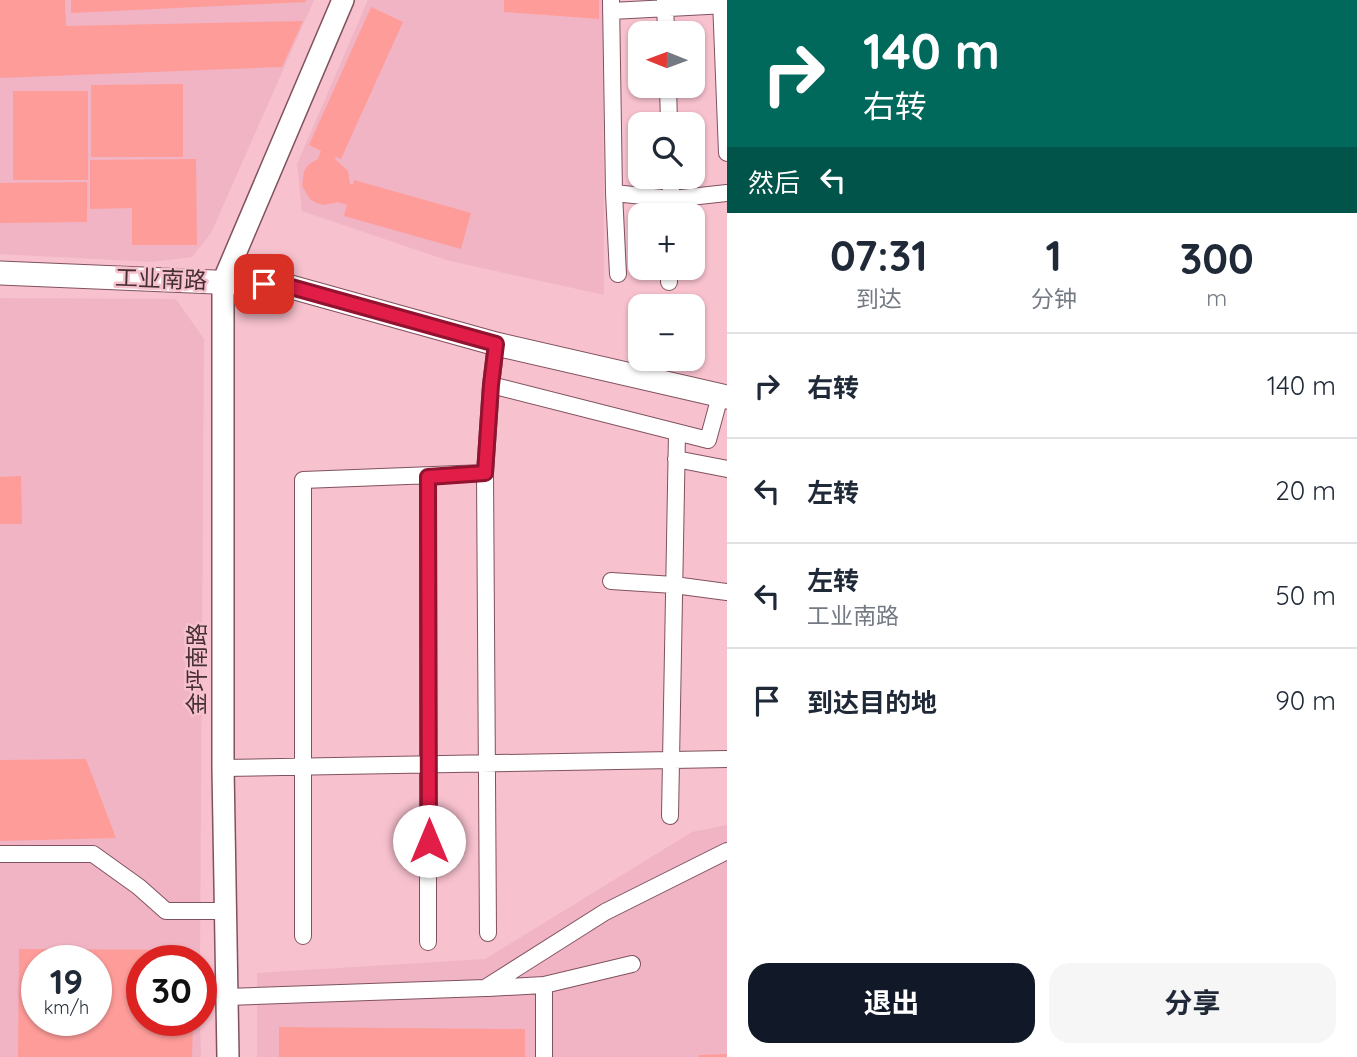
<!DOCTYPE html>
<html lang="zh">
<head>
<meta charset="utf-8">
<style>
  :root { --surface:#fff; --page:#f6f6f7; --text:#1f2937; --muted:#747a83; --line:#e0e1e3; --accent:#111827 }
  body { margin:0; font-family:Quicksand,"Noto Sans SC",sans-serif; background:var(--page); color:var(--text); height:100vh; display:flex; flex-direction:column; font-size:26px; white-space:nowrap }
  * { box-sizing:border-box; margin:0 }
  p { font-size:23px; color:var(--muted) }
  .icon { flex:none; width:38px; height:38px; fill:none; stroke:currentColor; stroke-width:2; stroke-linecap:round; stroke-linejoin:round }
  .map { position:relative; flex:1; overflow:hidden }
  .side { display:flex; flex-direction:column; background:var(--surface); width:630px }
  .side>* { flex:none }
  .banner { background:#00695c; color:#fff; overflow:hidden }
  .needle { width:46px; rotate:271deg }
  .tools { position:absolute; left:628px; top:21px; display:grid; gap:14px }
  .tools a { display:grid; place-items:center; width:77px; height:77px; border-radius:14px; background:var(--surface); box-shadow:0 2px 5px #0004; font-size:35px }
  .speed { position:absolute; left:21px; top:945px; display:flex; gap:14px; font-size:35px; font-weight:700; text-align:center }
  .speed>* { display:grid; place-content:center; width:91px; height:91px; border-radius:50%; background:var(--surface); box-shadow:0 2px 5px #0004; line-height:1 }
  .speed small { font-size:18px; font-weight:400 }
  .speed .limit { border:10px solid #d22; background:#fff; color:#111 }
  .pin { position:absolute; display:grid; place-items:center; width:60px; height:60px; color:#fff; margin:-30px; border-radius:14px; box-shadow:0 4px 10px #0006 }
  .me { position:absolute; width:77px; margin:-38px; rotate:0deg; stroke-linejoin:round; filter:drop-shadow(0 0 5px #0008) }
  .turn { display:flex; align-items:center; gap:24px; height:147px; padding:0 21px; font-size:32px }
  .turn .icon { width:91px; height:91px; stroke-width:2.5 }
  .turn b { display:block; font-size:49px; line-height:60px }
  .then { display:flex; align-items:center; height:66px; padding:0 21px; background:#0003; gap:14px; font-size:26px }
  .eta { display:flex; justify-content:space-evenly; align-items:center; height:119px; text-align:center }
  .eta b { font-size:42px; font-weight:700; line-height:49px }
  .action { display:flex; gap:14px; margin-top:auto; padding:14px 21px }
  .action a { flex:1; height:80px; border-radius:21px; background:var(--accent); color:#fff; font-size:28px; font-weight:700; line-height:80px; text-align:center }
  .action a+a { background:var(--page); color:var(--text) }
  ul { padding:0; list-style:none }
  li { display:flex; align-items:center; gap:21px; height:105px; padding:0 21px; border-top:2px solid var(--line) }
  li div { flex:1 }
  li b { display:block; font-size:26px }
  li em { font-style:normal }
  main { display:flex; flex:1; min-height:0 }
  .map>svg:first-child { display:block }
</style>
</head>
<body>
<main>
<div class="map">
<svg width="727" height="1057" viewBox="0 0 727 1057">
  <rect width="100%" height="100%" fill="#f7c1ce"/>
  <path fill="#f1b4c4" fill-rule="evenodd" d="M0,0H314L211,233L192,257L151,262L0,254Z
    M368,0H603L604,295L446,260L302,211L297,164Z
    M0,298L176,299L204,339L200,961H142V1020H200L201,1057H0ZM37,961H96V1020H37Z
    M727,825V1057H257V973L485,959L692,832Z"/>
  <path fill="#fe9c99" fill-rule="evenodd" d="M0,0H65L66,26L303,21L282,67L0,78Z
    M71,0H306V2L71,13Z
    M504,0H599V19L504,12Z
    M371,7L403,22L341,159L336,157L335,159L348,171L350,184H353L354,180L471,213L461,249L344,216L347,205L338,202L324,205L316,203L310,199L302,186L304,171L309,164L318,159L321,151L309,145Z
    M183,84V157H91V85Z
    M13,91H88V180H13Z
    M196,159L197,245H132V208L90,209V160Z
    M87,182V222L0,223V183Z
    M21,476L22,524H0V477Z
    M86,759L116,838L0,841V760Z
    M19,949L193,950V961H142V1020H193L192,1057H18ZM37,961H96V1020H37Z
    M279,1027L525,1029V1057H279Z
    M727,1054V1057H699V1055Z"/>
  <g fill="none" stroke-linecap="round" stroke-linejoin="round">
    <g stroke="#80525f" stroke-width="18">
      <path id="minor" d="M611,0L614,193L618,274
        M721,0L727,153
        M665,1L666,33
        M611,11L727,5
        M668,86L669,124
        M671,177V215
        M614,193L672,199L727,193
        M669,282V268
        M491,385L708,440L720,396
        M676,459L727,469
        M428,477V942
        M611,581L674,585L727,592
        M223,768L727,759
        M670,816L677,433
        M0,854H93L139,887L166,911H226
        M488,933L485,473L491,385L496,344
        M303,936V480L485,473
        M488,988L544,985L632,964
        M227,997L485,988L605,912L727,851
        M544,1057V985"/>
    </g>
    <g stroke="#80525f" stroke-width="24">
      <path id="tertiary" d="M228,1057L223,768V282L343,0"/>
    </g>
    <g stroke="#80525f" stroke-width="25">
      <path id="secondary" d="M0,273L284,285L496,344L727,397"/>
    </g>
    <use href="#minor" stroke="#fff" stroke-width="16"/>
    <use href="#tertiary" stroke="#fff" stroke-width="21"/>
    <use href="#secondary" stroke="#fff" stroke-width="23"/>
  </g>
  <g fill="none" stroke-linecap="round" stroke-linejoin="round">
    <g stroke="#92132f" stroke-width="18">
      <path id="route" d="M264,284L284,285L496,344L491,385L485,473L428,477L429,841"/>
    </g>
    <use href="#route" stroke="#e11d48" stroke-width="12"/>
  </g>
  <g text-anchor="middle" stroke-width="5" stroke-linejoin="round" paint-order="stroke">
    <g font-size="23" fill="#442f34" stroke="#f7c1ce">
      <text transform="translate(161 279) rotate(2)" y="8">工业南路</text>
      <text transform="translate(197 669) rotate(-90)" y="8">金坪南路</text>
    </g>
  </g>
</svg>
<div class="tools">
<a><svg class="needle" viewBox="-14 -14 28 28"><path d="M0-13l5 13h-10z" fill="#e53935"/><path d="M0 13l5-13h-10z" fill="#747a83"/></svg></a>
<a><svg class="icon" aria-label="search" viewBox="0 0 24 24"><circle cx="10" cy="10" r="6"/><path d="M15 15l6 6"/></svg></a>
<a>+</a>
<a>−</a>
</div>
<div class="speed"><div>19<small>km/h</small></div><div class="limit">30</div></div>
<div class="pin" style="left:264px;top:284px;background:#d93025"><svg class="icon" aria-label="arrive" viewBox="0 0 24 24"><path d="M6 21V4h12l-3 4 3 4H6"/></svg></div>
<svg class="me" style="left:429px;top:841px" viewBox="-20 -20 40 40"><circle r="19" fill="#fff"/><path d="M0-13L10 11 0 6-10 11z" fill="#e11d48"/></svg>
</div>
<section class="side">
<div class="banner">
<div class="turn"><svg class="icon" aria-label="right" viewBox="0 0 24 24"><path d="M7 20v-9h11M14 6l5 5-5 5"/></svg><div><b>140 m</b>右转</div></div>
<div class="then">然后<svg class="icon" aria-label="left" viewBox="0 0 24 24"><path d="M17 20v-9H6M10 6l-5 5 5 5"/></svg></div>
</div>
<div class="eta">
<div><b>07:31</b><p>到达</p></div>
<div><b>1</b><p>分钟</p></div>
<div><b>300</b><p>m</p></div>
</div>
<ul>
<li><svg class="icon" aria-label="right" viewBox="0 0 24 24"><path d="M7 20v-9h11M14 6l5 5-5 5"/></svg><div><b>右转</b></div><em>140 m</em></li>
<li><svg class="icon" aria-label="left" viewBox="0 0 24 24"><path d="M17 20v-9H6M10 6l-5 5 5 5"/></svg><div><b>左转</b></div><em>20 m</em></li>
<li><svg class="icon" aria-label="left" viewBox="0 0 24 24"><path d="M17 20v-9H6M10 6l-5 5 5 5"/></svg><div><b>左转</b><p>工业南路</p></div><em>50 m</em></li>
<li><svg class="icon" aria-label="arrive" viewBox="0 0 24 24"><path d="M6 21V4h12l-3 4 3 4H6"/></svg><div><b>到达目的地</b></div><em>90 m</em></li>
</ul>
<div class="action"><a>退出</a><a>分享</a></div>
</section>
</main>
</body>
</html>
